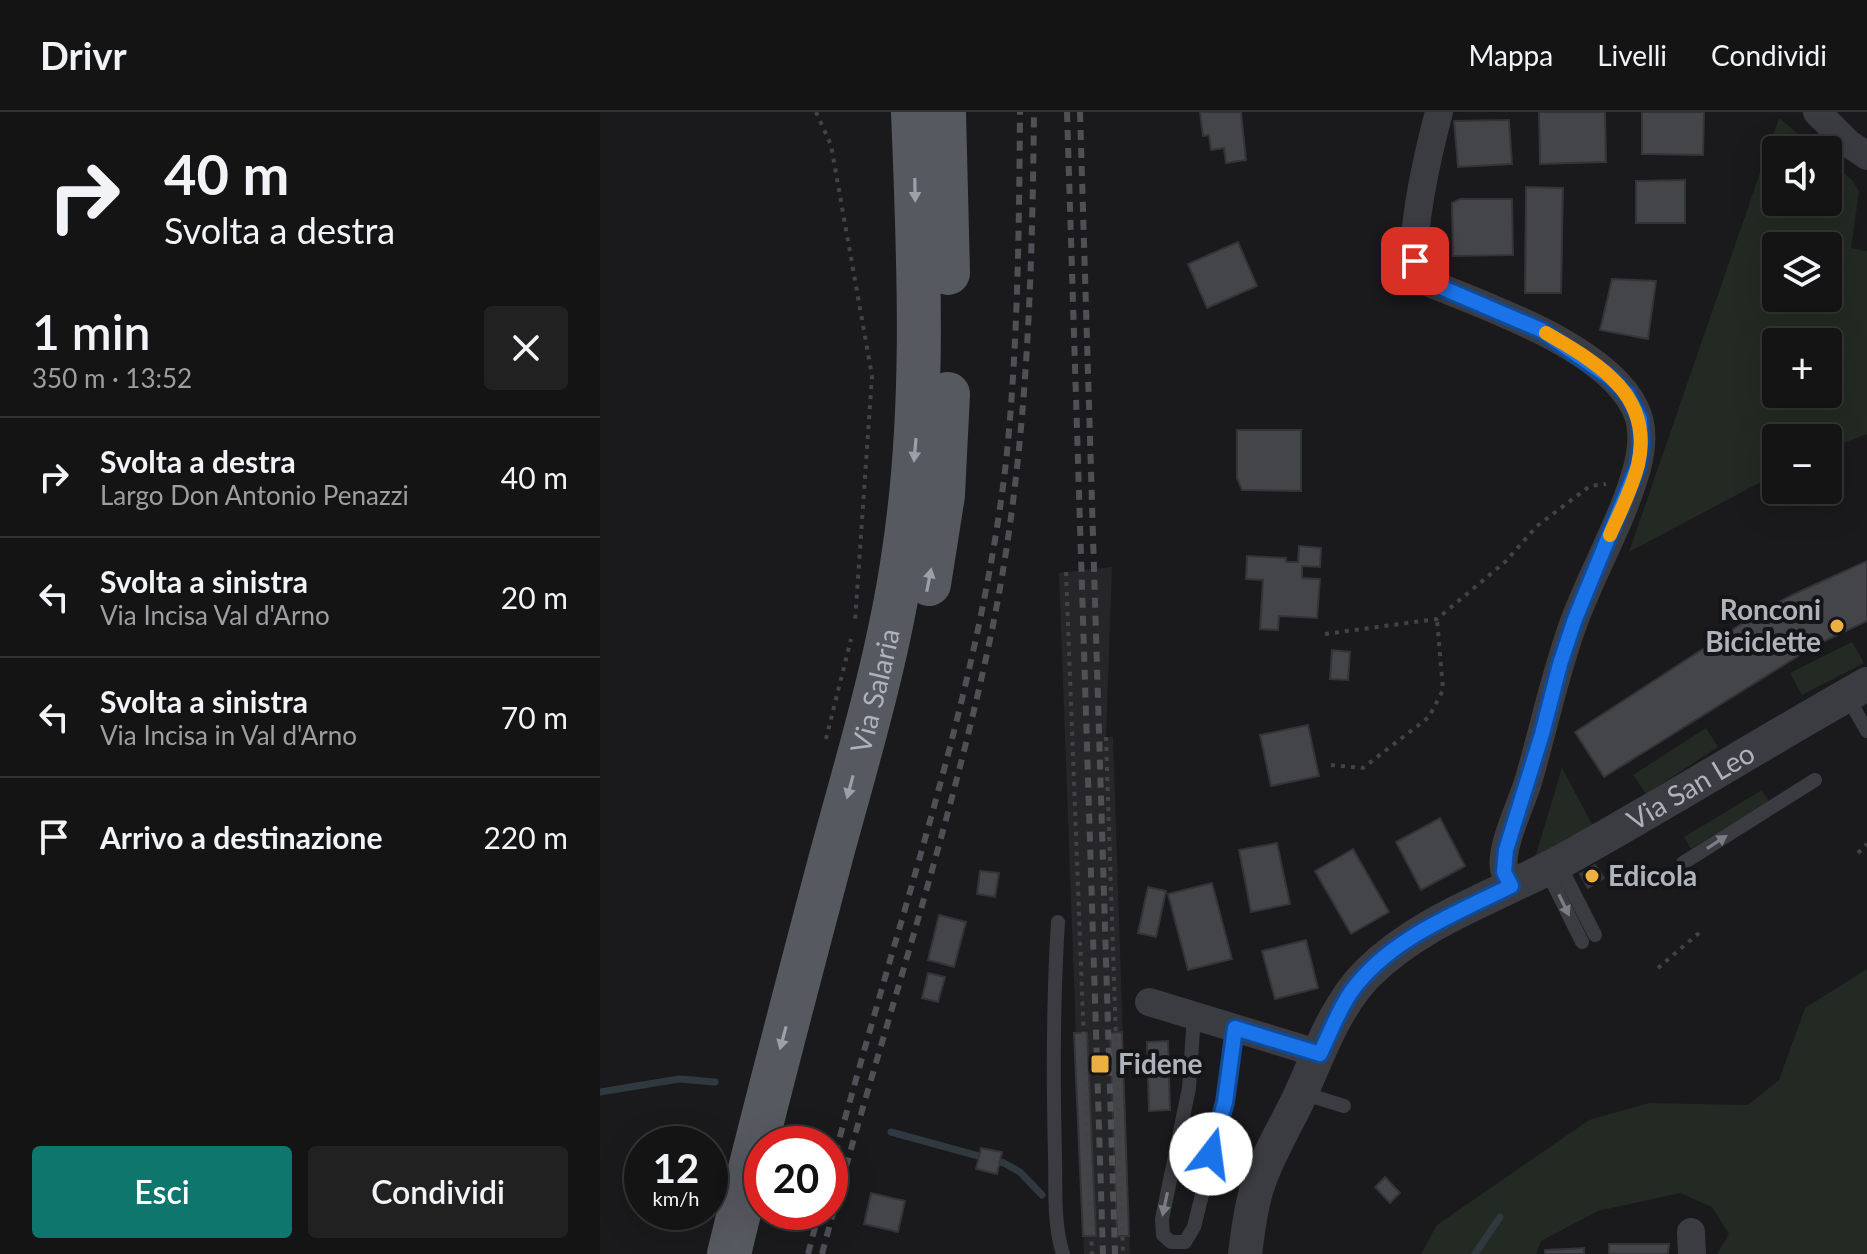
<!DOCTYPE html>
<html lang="it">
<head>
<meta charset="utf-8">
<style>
  :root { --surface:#141415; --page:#212122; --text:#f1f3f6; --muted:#9d9ea0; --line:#333334; --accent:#0f766e }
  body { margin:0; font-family:Lato,sans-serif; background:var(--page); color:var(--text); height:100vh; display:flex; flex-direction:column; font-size:30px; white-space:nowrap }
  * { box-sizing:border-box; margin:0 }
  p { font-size:26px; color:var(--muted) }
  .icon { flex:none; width:44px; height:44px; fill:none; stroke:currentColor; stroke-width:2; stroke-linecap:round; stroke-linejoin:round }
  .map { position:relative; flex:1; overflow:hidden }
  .panel { display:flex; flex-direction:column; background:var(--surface); width:600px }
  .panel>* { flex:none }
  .top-card { background:#141415; color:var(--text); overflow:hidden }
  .tools { position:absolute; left:1162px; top:24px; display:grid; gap:16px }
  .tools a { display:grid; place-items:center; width:80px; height:80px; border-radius:8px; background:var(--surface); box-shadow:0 8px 32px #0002,0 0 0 2px var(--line); font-size:40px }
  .speed { position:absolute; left:24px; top:1014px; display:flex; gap:16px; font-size:40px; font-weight:700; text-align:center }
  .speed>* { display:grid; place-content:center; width:104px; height:104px; border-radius:50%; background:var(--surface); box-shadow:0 8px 32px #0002,0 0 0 2px var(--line); line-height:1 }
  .speed small { font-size:20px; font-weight:400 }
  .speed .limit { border:12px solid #d22; background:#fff; color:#111 }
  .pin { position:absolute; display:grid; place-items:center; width:68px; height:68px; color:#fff; margin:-34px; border-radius:16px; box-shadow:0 4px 12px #0006 }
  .me { position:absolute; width:88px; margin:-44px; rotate:15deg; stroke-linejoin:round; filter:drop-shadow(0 0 6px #0008) }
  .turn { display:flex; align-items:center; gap:28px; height:168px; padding:0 32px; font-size:36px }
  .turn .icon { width:104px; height:104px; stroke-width:2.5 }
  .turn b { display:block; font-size:56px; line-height:68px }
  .round { display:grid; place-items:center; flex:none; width:84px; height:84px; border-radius:8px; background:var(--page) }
  .headline { display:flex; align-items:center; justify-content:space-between; height:136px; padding:0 32px }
  h1 { font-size:48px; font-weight:600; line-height:60px }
  .button { display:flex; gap:16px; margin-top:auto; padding:16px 32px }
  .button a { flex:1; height:92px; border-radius:8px; background:var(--accent); color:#fff; font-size:32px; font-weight:600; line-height:92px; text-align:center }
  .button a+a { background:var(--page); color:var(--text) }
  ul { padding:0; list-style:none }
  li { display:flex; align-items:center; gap:24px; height:120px; padding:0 32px; border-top:2px solid var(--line) }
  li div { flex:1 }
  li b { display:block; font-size:30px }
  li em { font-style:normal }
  header { display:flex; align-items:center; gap:48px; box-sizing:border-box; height:112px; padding:0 40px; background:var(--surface); border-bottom:2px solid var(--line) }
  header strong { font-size:38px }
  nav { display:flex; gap:44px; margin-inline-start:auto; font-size:28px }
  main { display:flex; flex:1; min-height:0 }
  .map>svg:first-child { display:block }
</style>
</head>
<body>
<header>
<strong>Drivr</strong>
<nav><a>Mappa</a><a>Livelli</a><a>Condividi</a></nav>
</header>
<main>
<section class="panel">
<div class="top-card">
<div class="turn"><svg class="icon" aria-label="right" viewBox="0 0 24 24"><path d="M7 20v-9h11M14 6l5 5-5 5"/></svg><div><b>40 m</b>Svolta a destra</div></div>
</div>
<div class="headline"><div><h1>1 min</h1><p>350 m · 13:52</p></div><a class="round"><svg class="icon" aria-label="close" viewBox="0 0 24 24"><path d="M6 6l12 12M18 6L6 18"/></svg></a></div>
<ul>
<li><svg class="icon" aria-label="right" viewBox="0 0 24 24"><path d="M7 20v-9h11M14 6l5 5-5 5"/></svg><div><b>Svolta a destra</b><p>Largo Don Antonio Penazzi</p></div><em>40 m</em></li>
<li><svg class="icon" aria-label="left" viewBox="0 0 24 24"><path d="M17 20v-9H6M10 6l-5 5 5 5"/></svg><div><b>Svolta a sinistra</b><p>Via Incisa Val d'Arno</p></div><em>20 m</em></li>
<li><svg class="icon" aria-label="left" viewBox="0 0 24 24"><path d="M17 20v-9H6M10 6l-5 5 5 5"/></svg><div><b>Svolta a sinistra</b><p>Via Incisa in Val d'Arno</p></div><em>70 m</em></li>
<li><svg class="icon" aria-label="arrive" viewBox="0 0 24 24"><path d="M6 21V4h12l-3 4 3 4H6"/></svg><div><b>Arrivo a destinazione</b></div><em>220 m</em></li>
</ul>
<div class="button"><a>Esci</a><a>Condividi</a></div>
</section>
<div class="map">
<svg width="1267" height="1142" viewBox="0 0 1267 1142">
  <rect width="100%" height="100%" fill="#1a1a1c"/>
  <path fill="#262629" d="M512,455L506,625H513L530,1142H484L459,461Z"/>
  <path fill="#222a23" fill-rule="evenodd" d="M1179,6L1217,38H1176V90H1228V48L1251,67L1259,79L1251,136L1267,139V322L1228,337V326H1176V362L1029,440ZM1176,134H1228V186H1176ZM1176,230H1228V282H1176Z
    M1252,530L1264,551L1202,583L1190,561Z
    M1106,616L1118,635L1046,682L1033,663Z
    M962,656L993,714L935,746Z
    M1162,678L1169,689L1091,737L1084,725Z
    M1267,857V1142H1117L1129,1122L1112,1095L1080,1081L998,1099L941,1129L936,1142H821L837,1113L989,1008L1049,991L1148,993L1179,968L1205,896Z"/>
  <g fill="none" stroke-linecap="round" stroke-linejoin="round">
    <path stroke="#303940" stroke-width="7" d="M0,980L79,967L115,970
      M291,1020L404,1051L420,1060L442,1083
      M875,1142L900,1105"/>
  </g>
  <path fill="#444549" stroke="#343438" stroke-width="2" d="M600,0H641L646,48L626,51L624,36L611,38L609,23L603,24Z
    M939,0H1005L1006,50L940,52Z
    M1042,0H1104L1103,43L1042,42Z
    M909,8L912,52L858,55L854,9Z
    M1085,68V111H1036V69Z
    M926,75L963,76L961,181H925Z
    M860,87H912L913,143L853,144L852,91Z
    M638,130L657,174L607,196L588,152Z
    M1012,167L1056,169L1048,227L1000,218Z
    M637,318H701V379L642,378L637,366Z
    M699,434L721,436L720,455L702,454V466L720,467L717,506L679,504L678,518L660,517L663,468L646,467L647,444L686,446V450H698Z
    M1267,449V509L1216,533L1004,665L975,620L1152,505L1192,483Z
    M732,538L750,540L748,568L730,567Z
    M708,613L719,664L671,674L660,623Z
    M840,706L865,754L821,778L796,730Z
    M677,731L690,792L651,800L639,738Z
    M753,737L789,800L751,822L715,759Z
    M995,753L1004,766L988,776L980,762Z
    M380,759L399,761L395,785L377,782Z
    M612,771L632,847L588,858L568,782Z
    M548,775L566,779L556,825L538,821Z
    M339,803L366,810L354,855L328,848Z
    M706,828L718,876L675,887L662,839Z
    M328,861L345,865L338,890L322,886Z
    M522,920L529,1124H517L510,921Z
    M474,921H487L496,1124H483Z
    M568,929L570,998L549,999L547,930Z
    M381,1036L402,1040L397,1062L376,1057Z
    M785,1065L800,1081L790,1091L775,1075Z
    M271,1081L305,1089L298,1120L264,1112Z
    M1009,1132H1069L1068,1142H1009Z
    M984,1136V1142H945V1138Z"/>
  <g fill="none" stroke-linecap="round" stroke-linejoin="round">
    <path stroke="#414348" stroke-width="4" stroke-dasharray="4 6" stroke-linecap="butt" d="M216,0L231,33L272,264L255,510
      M466,460L492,1142
      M725,522L837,507L905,450L937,414L990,374L1006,372
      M506,625L523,1142
      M226,627L251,527
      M731,653L763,656L829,605L843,578L837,507
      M1258,741L1267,732
      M1058,856L1099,821"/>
    <path stroke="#3b3c41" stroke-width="14" d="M1247,584L1267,619
      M1083,751L1215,668
      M959,752L995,823
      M946,757L982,830
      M458,810C453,888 453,966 455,1044C456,1076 453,1111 463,1142
      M594,904L589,976L562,1107L563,1123L571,1130H585L594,1115L625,990L635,916
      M702,981L744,994"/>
    <path stroke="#3b3c41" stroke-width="28" d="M839,0C830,34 806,132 818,162L832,172C891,196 1006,236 1035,296C1044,314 1042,337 1037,356C1023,407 994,457 975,507C955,560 944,616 928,670C921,693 900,735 904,757C905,763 909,768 911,774
      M1217,0L1248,31L1267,44
      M549,890L720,942
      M1091,1120L1092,1142"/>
    <path stroke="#3b3c41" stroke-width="34" id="s1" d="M645,1142C648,1120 650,1098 657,1076C666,1046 684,1017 698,988C718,945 734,895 768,861C821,808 897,784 962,749C1065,692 1164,630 1267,572"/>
    <g stroke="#575960" stroke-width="44">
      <path d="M344,0L348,161"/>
      <path d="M329,472L343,383L348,282"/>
      <path id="s2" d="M129,1142C161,1009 196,877 231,745C258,646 288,547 303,446C326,298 319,149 313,0"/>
    </g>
    <path stroke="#4e5056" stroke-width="6" stroke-dasharray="10 8" stroke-linecap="butt" d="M467,0L503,1142
      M480,0L515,1142
      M230,1060C254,974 278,889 303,804C346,655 388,505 406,350C418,234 419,117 420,0
      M208,1142L219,1100
      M222,1142C277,934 348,729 392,518C427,347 432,174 434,0"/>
  </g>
  <defs><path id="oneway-solid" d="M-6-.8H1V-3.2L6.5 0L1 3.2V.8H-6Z" transform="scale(2)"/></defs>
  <g fill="#9ca0a9">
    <use href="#oneway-solid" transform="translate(315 78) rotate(89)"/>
    <use href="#oneway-solid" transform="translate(315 338) rotate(95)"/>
    <use href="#oneway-solid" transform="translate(329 468) rotate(-79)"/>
    <use href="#oneway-solid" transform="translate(250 675) rotate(105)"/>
    <use href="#oneway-solid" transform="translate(183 926) rotate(105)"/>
  </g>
  <g fill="#7a7d84">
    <use href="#oneway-solid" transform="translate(1117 730) rotate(-33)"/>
    <use href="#oneway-solid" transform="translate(964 793) rotate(64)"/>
    <use href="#oneway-solid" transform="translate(565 1092) rotate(102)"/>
  </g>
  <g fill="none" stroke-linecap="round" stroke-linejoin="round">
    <g stroke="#114b97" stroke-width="20">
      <path id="route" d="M611,1042L625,990L635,916L720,942C730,921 738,899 751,880C789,827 855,802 911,774L904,760L906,738L942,622L960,552L975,507L1038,353L1041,334L1040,307L1027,282L1009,265L941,218L824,168L818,162L815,149"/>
    </g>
    <use href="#route" stroke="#1a73e8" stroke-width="14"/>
    <path stroke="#f59e0b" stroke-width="14" d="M946,221C999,252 1054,283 1038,353C1032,377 1020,400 1010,423"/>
  </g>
  <g fill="#ecb042" stroke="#151517" stroke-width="3">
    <circle cx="1237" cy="514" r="8"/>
    <circle cx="992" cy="764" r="8"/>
    <rect x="490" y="942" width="20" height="20" rx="4"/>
  </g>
  <g text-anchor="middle" stroke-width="8" stroke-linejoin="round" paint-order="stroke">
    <g font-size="28" font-weight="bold" fill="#adb2bb" stroke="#151517" text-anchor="start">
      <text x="1221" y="508" text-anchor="end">Ronconi<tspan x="1221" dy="32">Biciclette</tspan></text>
      <text x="1008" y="774">Edicola</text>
      <text x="518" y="962">Fidene</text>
    </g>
    <g font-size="28" fill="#adb2bb" stroke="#151517">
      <text dy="10" stroke="none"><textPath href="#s2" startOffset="582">Via Salaria</textPath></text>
      <text dy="10" stroke="none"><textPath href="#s1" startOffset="684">Via San Leo</textPath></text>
    </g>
  </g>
</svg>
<div class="tools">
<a><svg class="icon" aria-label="sound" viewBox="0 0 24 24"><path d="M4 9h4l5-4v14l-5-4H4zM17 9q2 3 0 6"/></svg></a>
<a><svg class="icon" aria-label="layers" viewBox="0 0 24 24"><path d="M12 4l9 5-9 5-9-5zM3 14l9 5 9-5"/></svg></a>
<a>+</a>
<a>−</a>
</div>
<div class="speed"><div>12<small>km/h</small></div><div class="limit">20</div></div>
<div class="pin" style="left:815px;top:149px;background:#d93025"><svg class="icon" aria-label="arrive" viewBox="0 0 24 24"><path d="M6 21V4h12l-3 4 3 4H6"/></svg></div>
<svg class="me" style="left:611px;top:1042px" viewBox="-20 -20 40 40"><circle r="19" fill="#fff"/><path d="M0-13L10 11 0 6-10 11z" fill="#1a73e8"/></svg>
</div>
</main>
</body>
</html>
